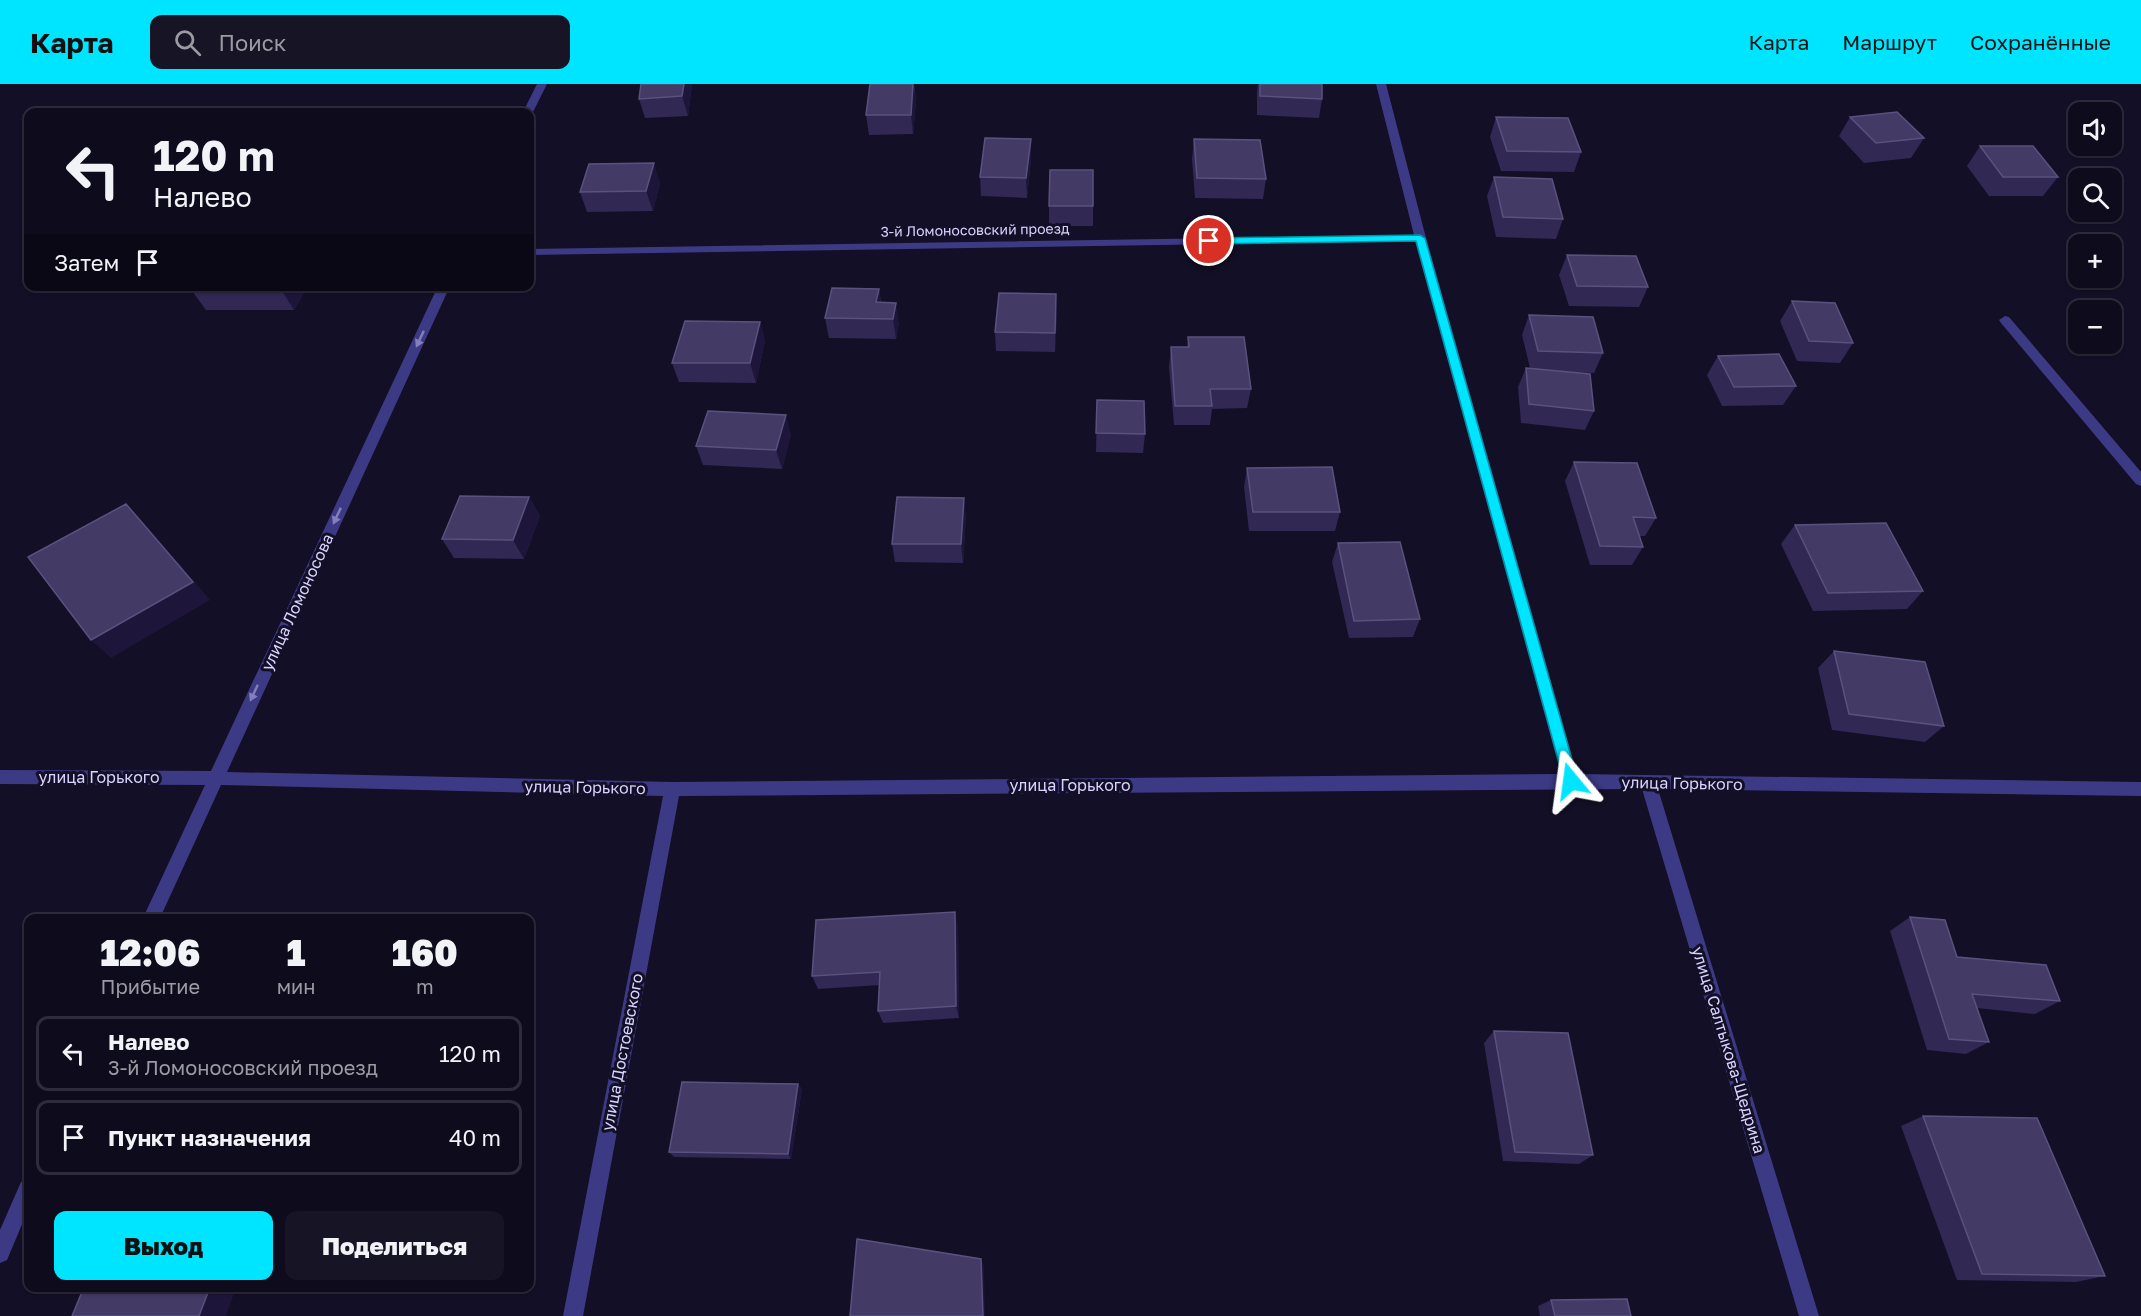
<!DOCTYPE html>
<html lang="ru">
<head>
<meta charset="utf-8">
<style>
  :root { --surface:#0e0b1c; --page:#171425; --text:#f1f3f6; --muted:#9b9ba3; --line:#2e2b3b; --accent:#00e5ff }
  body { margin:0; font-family:"Golos Text",sans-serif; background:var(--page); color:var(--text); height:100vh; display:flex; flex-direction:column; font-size:22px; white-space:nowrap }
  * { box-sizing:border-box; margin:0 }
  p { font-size:20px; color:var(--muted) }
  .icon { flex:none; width:33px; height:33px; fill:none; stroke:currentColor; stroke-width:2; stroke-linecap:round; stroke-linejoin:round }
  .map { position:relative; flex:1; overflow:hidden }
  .details { position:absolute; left:24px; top:830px; width:510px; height:378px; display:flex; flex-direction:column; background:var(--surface); border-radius:12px; box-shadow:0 2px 4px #0004,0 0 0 2px var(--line) }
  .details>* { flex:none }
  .guide { position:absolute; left:24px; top:24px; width:510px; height:183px; border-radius:12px; box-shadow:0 2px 4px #0004,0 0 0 2px var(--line); background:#0e0b1c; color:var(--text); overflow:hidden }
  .tools { position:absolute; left:2068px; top:18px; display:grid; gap:12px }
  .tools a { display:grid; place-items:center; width:54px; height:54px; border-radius:12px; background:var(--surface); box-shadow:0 2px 4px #0004,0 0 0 2px var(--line); font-size:30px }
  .pin { position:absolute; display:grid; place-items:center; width:51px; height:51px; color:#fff; margin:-26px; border:3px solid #fff; border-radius:50%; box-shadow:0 2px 6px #0007 }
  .me { position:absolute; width:66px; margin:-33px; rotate:344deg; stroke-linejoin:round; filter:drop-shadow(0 0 4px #0008) }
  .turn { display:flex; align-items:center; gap:21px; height:126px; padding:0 30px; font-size:27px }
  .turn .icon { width:78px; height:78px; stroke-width:2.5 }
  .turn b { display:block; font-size:42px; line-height:51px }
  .then { display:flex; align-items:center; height:57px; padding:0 30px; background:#0003; gap:12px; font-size:22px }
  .eta { display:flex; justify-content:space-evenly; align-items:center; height:102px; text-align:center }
  .eta b { font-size:36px; font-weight:800; line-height:42px }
  .primary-button { display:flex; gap:12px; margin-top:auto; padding:12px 30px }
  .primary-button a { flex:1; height:69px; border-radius:12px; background:var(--accent); color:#111; font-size:24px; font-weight:800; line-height:69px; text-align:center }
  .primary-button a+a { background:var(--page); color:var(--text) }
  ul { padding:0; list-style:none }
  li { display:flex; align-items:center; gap:18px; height:75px; margin:0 12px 9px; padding:0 18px; border:3px solid var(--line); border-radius:12px }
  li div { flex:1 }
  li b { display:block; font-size:22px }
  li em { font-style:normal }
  header { display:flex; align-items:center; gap:36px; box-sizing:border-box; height:84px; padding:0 30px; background:var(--accent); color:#111 }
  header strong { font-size:28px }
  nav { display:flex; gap:33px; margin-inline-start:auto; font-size:21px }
  .search { width:420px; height:54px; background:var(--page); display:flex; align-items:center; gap:15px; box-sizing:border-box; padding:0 21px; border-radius:12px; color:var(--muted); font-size:22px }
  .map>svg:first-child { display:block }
</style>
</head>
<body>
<header>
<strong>Карта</strong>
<div class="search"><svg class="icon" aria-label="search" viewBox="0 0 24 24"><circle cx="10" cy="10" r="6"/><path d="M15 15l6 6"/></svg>Поиск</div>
<nav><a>Карта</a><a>Маршрут</a><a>Сохранённые</a></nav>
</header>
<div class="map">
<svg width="2141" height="1232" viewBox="0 0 2141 1232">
  <rect width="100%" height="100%" fill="#130f26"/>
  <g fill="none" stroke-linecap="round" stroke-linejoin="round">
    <path fill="#3d3a85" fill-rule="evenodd" d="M537,0H547L532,30L523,28Z
      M1376,0H1386L1426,154L1577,690L2141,698V712L1658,705L1819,1232H1799L1642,705L679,712L583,1232H563L663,712L221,701L160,834H143L205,701L0,700V686L211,687L438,202H450L227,688L672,698L1561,690L1415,157L530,171V165L1414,151Z
      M2005,232L2009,233L2141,388V402L2136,400L2001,239L1999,236Z
      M28,1095V1126L7,1176L0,1179V1146L21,1098Z"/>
  </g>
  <path fill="#312854" d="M641,0H692L688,32L645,34L639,15Z
    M870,0H914L916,17L913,50L869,51L866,31Z
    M1258,0H1322V15L1319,34L1257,31V8Z
    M1496,33L1581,68L1574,88L1501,87L1490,53Z
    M1850,33L1924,54L1911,74L1864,79L1839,52Z
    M1194,55L1266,95L1263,115L1195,114L1192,75Z
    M1980,62L2058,93L2043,112H1989L1967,82Z
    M1031,75L1027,114L981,112L980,93Z
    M1093,86V142H1049V122Z
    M1494,93L1563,135L1556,155L1496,153L1487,112Z
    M660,99L653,127L587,128L580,108Z
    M1567,171L1648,203L1639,223L1569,222L1559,191Z
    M308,202L294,226H206L192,207Z
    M879,205L881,218L899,238L896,255L829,254L825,234Z
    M1792,217L1853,259L1840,279L1797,277L1780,237Z
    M1057,230L1055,268L996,267L995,248Z
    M1529,231L1603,269L1594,289L1570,288L1594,327L1585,346L1521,339L1518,303L1526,284H1530L1522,251Z
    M760,238L765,257L756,299L679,298L672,279Z
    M1188,253L1251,305L1247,324L1212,325L1210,341H1174L1169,283L1171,263H1187Z
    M1718,272L1796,302L1783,321L1722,322L1707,291Z
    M1097,316L1145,350L1143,369L1096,368Z
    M791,350L782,385L703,381L696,362Z
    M1574,378L1656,434L1645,452H1639L1643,463L1632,481H1590L1565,397Z
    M1247,384L1340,428L1335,447H1249L1244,403Z
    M529,413L540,432L524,475L454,474L442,455Z
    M966,432L963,479L895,478L892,460Z
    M1795,441L1923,507L1907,525L1813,527L1781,460Z
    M1338,459L1420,535L1413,553L1349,554L1332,478Z
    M1834,567L1944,642L1925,658L1832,646L1818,584Z
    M1910,833L1957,873L2060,917L2035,930L1977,924L1989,958L1966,970L1927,966L1890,847Z
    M958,842L959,934L883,939L878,927L880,901L818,905L812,892Z
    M1494,947L1593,1071L1579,1080L1503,1077L1484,959Z
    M798,1000L802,1005L791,1075L674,1073L669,1068Z
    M1923,1032L2105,1192L2076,1198L1957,1196L1901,1042Z
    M1551,1216L1631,1232H1540L1538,1222Z"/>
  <path fill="#1d163a" d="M684,0H692L688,32L682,12Z
    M913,0L916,17L913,50L911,31Z
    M1031,55V75L1027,114L1026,94Z
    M654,79L660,99L653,127L646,107Z
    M284,202H308L294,226L282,207Z
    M879,205L882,225L876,218Z
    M1056,210L1057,230L1055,268V249Z
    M896,219L899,238L896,255L893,235Z
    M760,238L765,257L756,299L750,279Z
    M786,331L791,350L782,385L776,366Z
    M529,413L540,432L524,475L513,456Z
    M964,414L966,432L963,479L961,460Z
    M126,420L144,439L210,516L111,574L91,556Z
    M955,828L958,842L959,934L956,922Z
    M798,1000L802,1005L791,1075L788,1070Z
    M981,1175L984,1182L985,1232H983Z
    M210,1203H236L226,1232H199Z"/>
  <path fill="#433a66" stroke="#5a527e" stroke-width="1.5" d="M641,0H684L682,12L639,15Z
    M870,0H913L911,31H866Z
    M1260,0H1322V15L1260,12Z
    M1897,28L1924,54L1876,59L1850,33Z
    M1496,33L1568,34L1581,68L1507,67Z
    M985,54L1031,55L1026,94L980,93Z
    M1194,55L1260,56L1266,95L1197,94Z
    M1980,62H2033L2058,93H2003Z
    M654,79L646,107L580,108L589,80Z
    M1050,86H1093V122H1049Z
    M1494,93L1552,95L1563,135L1503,133Z
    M1567,171L1636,172L1648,203L1577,202Z
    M195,202H284L282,207H192Z
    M832,204L879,205L876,218L896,219L893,235L825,234Z
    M999,209L1056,210L1055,249L995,248Z
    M1792,217L1835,219L1853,259L1809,257Z
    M1529,231L1593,233L1603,269L1538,267Z
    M685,237L760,238L750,279H672Z
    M1188,253H1244L1251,305H1210L1212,322H1175L1171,263H1189Z
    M1779,270L1796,302L1734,303L1718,272Z
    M1526,284L1590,290L1594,327L1529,320Z
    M1097,316L1144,317L1145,350L1096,349Z
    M708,327L786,331L776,366L696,362Z
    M1574,378L1637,379L1656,434L1633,433L1643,463L1600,462Z
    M1332,383L1340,428H1253L1247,384Z
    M460,412L529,413L513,456L442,455Z
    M897,413L964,414L961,460H892Z
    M126,420L193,498L91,556L28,473Z
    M1886,439L1923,507L1828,509L1795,441Z
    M1400,458L1420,535L1354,537L1338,459Z
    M1834,567L1925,578L1944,642L1849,630Z
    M955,828L956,922L878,927L880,888L812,892L816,836Z
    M1910,833L1945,836L1957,873L2046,881L2060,917L1972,910L1989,958L1949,955Z
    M1494,947L1568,949L1593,1071L1515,1068Z
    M682,998L798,1000L788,1070L669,1068Z
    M1923,1032L2037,1034L2105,1192L1982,1190Z
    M857,1155L981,1175L983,1232H850Z
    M84,1203H210L199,1232H72Z
    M1627,1215L1631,1232H1555L1551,1216Z"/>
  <defs><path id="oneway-solid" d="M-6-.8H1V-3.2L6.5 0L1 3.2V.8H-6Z" transform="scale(1.5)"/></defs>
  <g fill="#837fbc">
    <use href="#oneway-solid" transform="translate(420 255) rotate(115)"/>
    <use href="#oneway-solid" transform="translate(337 432) rotate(115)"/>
    <use href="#oneway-solid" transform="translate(254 609) rotate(115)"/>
  </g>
  <path fill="#00e5ff" stroke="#0095a6" stroke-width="1.5" d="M1420,151L1425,154L1578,697L1576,702L1571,704L1566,702L1564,697L1416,157L1209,160L1204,157L1209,154Z"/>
  <g text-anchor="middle" stroke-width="6" stroke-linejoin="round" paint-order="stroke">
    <g font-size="14" fill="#d9d4ff" stroke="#130f26">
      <text transform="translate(975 146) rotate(-1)" y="5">3-й Ломоносовский проезд</text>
    </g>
    <g font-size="16" fill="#d9d4ff" stroke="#130f26">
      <text transform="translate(297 518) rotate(-65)" y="6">улица Ломоносова</text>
      <text x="99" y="699">улица Горького</text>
      <text transform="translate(1682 699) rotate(1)" y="6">улица Горького</text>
      <text x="1070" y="707">улица Горького</text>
      <text transform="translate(585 703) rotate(1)" y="6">улица Горького</text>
      <text transform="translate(1729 966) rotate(73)" y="6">улица Салтыкова-Щедрина</text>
      <text transform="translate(622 968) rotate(-79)" y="6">улица Достоевского</text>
    </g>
  </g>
</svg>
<div class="tools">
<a><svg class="icon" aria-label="sound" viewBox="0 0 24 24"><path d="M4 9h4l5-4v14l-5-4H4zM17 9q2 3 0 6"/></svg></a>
<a><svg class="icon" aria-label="search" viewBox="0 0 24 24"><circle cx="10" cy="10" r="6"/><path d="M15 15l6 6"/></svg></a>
<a>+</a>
<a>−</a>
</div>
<div class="pin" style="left:1209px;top:157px;background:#d93025"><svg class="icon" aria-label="arrive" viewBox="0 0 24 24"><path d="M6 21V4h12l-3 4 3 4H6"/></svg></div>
<svg class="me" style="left:1571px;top:697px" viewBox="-20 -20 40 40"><path d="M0-17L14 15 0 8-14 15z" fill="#00e5ff" stroke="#fff" stroke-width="4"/></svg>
<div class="guide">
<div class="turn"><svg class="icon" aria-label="left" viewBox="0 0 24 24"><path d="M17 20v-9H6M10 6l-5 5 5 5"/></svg><div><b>120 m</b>Налево</div></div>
<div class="then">Затем<svg class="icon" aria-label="arrive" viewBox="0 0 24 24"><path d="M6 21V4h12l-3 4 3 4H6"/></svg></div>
</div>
<section class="details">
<div class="eta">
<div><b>12:06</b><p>Прибытие</p></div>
<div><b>1</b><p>мин</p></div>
<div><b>160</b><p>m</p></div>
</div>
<ul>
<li><svg class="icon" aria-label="left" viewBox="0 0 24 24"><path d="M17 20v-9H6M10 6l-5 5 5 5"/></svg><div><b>Налево</b><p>3-й Ломоносовский проезд</p></div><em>120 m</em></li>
<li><svg class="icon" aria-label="arrive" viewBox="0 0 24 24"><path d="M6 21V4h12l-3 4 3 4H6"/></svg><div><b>Пункт назначения</b></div><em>40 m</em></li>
</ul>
<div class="primary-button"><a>Выход</a><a>Поделиться</a></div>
</section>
</div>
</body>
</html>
